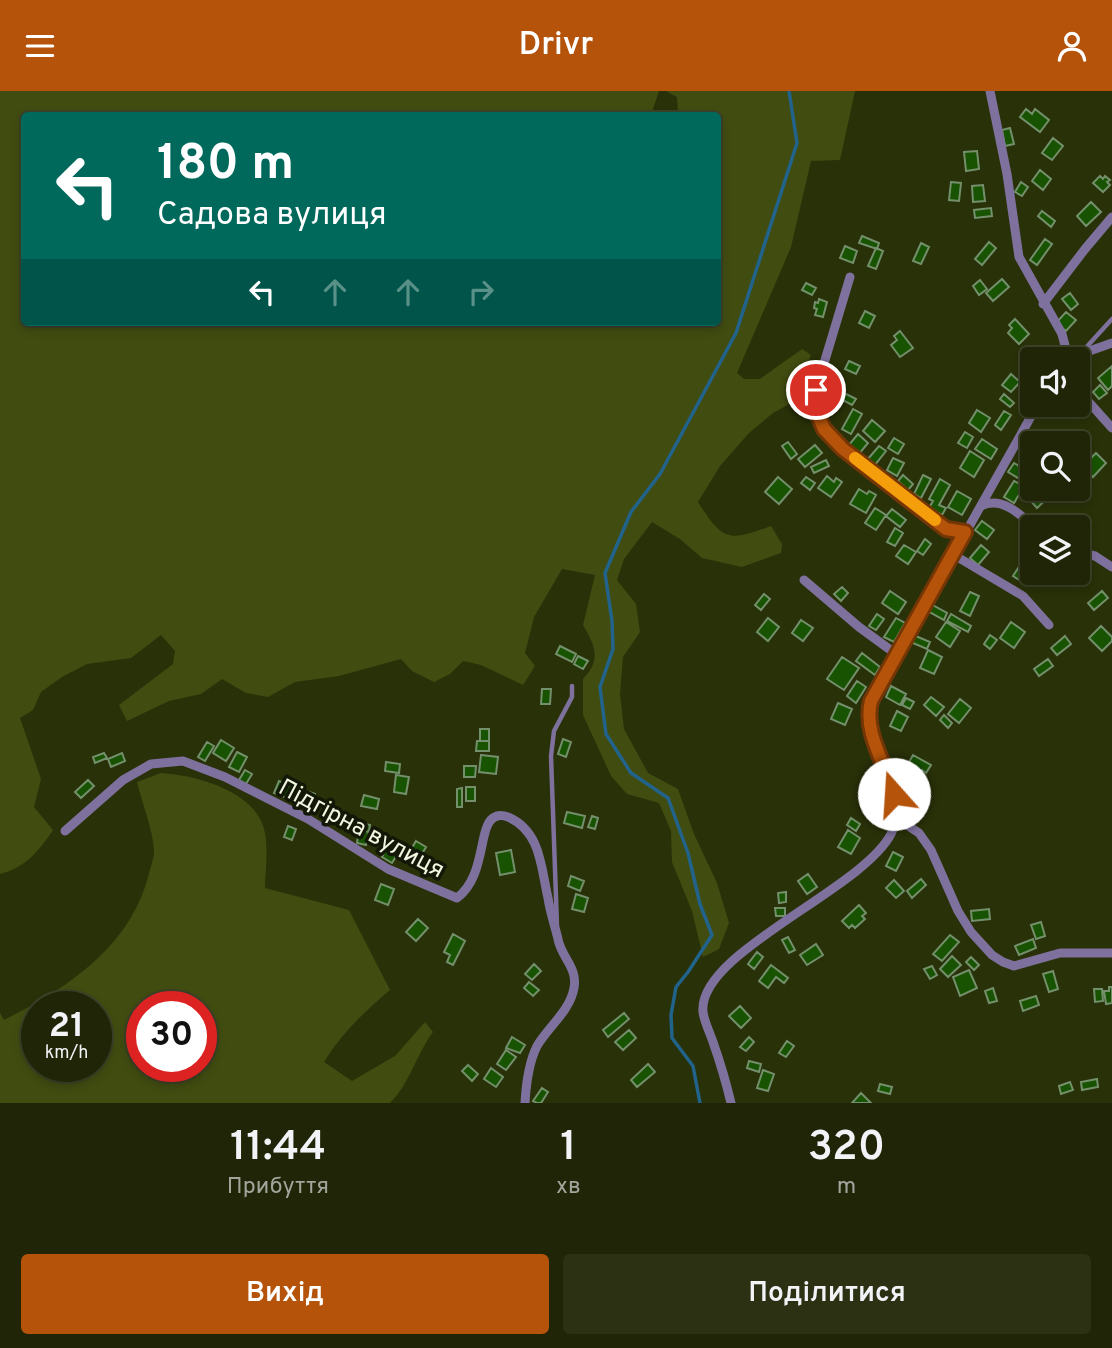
<!DOCTYPE html>
<html lang="uk">
<head>
<meta charset="utf-8">
<style>
  :root { --surface:#1f2506; --page:#2c3114; --text:#f1f3f6; --muted:#a1a59b; --line:#3c4228; --accent:#b45309 }
  body { margin:0; font-family:Overpass,sans-serif; background:var(--page); color:var(--text); height:100vh; display:flex; flex-direction:column; font-size:26px; white-space:nowrap }
  * { box-sizing:border-box; margin:0 }
  p { font-size:23px; color:var(--muted) }
  .icon { flex:none; width:38px; height:38px; fill:none; stroke:currentColor; stroke-width:2; stroke-linecap:round; stroke-linejoin:round }
  .map { position:relative; height:1012px; overflow:hidden }
  .details { display:flex; flex-direction:column; background:var(--surface); flex:1 }
  .details>* { flex:none }
  .guide { position:absolute; left:21px; top:21px; width:700px; height:214px; border-radius:7px; box-shadow:0 4px 10px #0003,0 0 0 2px var(--line); background:#00695c; color:#fff; overflow:hidden }
  .tools { position:absolute; left:1020px; top:256px; display:grid; gap:14px }
  .tools a { display:grid; place-items:center; width:70px; height:70px; border-radius:7px; background:var(--surface); box-shadow:0 4px 10px #0003,0 0 0 2px var(--line); font-size:35px }
  .speed { position:absolute; left:21px; top:900px; display:flex; gap:14px; font-size:35px; font-weight:700; text-align:center }
  .speed>* { display:grid; place-content:center; width:91px; height:91px; border-radius:50%; background:var(--surface); box-shadow:0 4px 10px #0003,0 0 0 2px var(--line); line-height:1 }
  .speed small { font-size:18px; font-weight:400 }
  .speed .limit { border:10px solid #d22; background:#fff; color:#111 }
  .pin { position:absolute; display:grid; place-items:center; width:60px; height:60px; color:#fff; margin:-30px; border:4px solid #fff; border-radius:50%; box-shadow:0 2px 7px #0007 }
  .me { position:absolute; width:77px; margin:-38px; rotate:341deg; stroke-linejoin:round; filter:drop-shadow(0 0 5px #0008) }
  .turn { display:flex; align-items:center; gap:24px; height:147px; padding:0 21px; font-size:32px }
  .turn .icon { width:91px; height:91px; stroke-width:2.5 }
  .turn b { display:block; font-size:49px; line-height:60px }
  .lanes { display:flex; align-items:center; height:66px; padding:0 21px; background:#0003; justify-content:center; gap:35px; direction:ltr }
  .lanes .off { opacity:.35 }
  .eta { display:flex; justify-content:space-evenly; align-items:center; height:119px; text-align:center }
  .eta b { font-size:42px; font-weight:600; line-height:49px }
  .button { display:flex; gap:14px; margin-top:auto; padding:14px 21px }
  .button a { flex:1; height:80px; border-radius:7px; background:var(--accent); color:#fff; font-size:28px; font-weight:600; line-height:80px; text-align:center }
  .button a+a { background:var(--page); color:var(--text) }
  header { display:flex; justify-content:space-between; align-items:center; height:91px; padding:0 21px; background:var(--accent); color:#fff; font-size:32px; font-weight:600 }
  .map>svg:first-child { display:block }
</style>
</head>
<body>
<header><svg class="icon" aria-label="menu" viewBox="0 0 24 24"><path d="M4 6h16M4 12h16M4 18h16"/></svg>Drivr<svg class="icon" aria-label="person" viewBox="0 0 24 24"><circle cx="12" cy="8" r="4"/><path d="M4 21q1-7 8-7t8 7"/></svg></header>
<div class="map">
<svg width="1112" height="1012" viewBox="0 0 1112 1012">
  <rect width="100%" height="100%" fill="#293108"/>
  <path fill="#414c11" fill-rule="evenodd" d="M0,0H659L651,24H24V231L679,232L718,231V24H678L677,6L666,0H855L840,69L811,70L791,156L737,282L744,288H760L802,258L811,264L791,312L773,322L749,342L720,375L698,411C723,450 728,451 771,435L782,453L781,462L742,476L702,467L680,448L652,431L624,468L617,489L636,513L640,541L623,566L620,603L624,638L648,682L678,698L694,743L717,792L729,832L719,858L703,866L692,820L672,771L671,740L659,712L627,703L611,685L583,624V588C602,568 595,555 583,534L595,484L562,478L534,526L525,562L535,575L523,594L481,574L463,570L450,583L434,591L412,580L401,568L339,585L295,591L268,606L246,602L222,588L201,603L169,610L127,630L119,614L173,573L175,560L161,544L131,567L87,573L62,586L41,601L33,619L20,627L41,688L34,716L53,739C39,760 25,777 0,783Z
    M161,682C193,684 242,697 259,726C271,745 265,776 265,797L349,819L390,899C365,920 341,943 324,971L352,990L395,965L425,931L433,941C416,964 410,992 390,1012H0V922L4,929C66,898 129,857 148,786C150,778 154,768 154,760C153,739 142,712 137,691ZM37,915H96V975H37ZM142,915H201V975H142Z"/>
  <g fill="none" stroke-linecap="round" stroke-linejoin="round">
    <path stroke="#21638b" stroke-width="3.5" d="M700,1012L693,975L672,947L671,924L676,896L688,881L712,844L700,813L688,762L668,707L631,682L606,643L600,596L613,558L612,530L605,482L631,421L660,383L736,242L797,52L789,0"/>
  </g>
  <path fill="#185301" stroke="#738f6b" stroke-width="2" d="M1026,18L1032,23L1035,18L1049,29L1040,41L1020,26Z
    M1010,37L1014,53L1005,55L1002,39Z
    M1053,47L1063,55L1052,69L1042,62Z
    M977,60L979,78L966,80L964,61Z
    M1040,79L1051,88L1043,99L1032,90Z
    M1100,85L1103,88L1105,85L1110,89L1107,91L1110,94L1103,101L1093,92Z
    M951,91L961,92L959,110L949,109Z
    M1021,91L1028,96L1022,105L1015,101Z
    M983,94L985,110L973,111L972,95Z
    M1091,111L1101,121L1086,135L1077,125Z
    M991,117L992,125L975,127L974,119Z
    M1042,120L1055,130L1051,136L1038,125Z
    M862,145L879,152L877,158L859,152Z
    M1045,148L1052,153L1037,174L1030,169Z
    M989,151L996,157L982,174L975,168Z
    M921,152L929,156L921,173L913,170Z
    M845,155L857,160L853,172L840,167Z
    M876,157L883,160L876,178L868,175Z
    M1002,188L1009,196L993,210L986,202Z
    M980,189L987,198L979,204L973,195Z
    M806,192L816,197L812,204L802,199Z
    M1070,202L1078,213L1071,219L1062,208Z
    M819,208L827,211L823,226L815,224L817,218L814,217L815,211L818,212Z
    M865,220L875,225L869,237L859,232Z
    M1066,221L1076,229L1066,240L1056,232Z
    M1015,228L1029,243L1019,253L1008,242L1012,237L1009,234Z
    M900,240L913,257L900,266L891,254L897,249L894,245Z
    M849,270L860,275L856,283L845,278Z
    M1112,275V295L1108,299L1098,287Z
    M1011,283L1020,291L1011,301L1002,294Z
    M1100,294L1107,302L1099,308L1093,301Z
    M844,302L856,308L852,314L841,308Z
    M1004,303L1014,312L1010,316L1000,308Z
    M853,318L862,323L851,343L842,338Z
    M977,319L990,327L981,341L969,332Z
    M1004,320L1011,324L1001,339L995,334Z
    M872,329L885,340L875,351L863,340Z
    M965,341L973,346L967,357L958,352Z
    M858,343L868,352L859,363L848,355Z
    M894,347L904,353L898,363L888,357Z
    M982,348L997,358L991,368L975,358Z
    M788,351L797,363L791,368L782,355Z
    M815,354L822,362L805,376L798,368Z
    M879,355L886,360L874,375L867,369Z
    M970,360L984,369L974,386L960,377Z
    M1096,362L1106,372L1093,386L1079,373L1084,366L1088,370Z
    M893,367L904,372L897,385L887,379Z
    M826,369L829,375L814,382L811,376Z
    M1014,372L1024,378L1018,387L1008,381Z
    M903,384L913,393L908,399L898,390Z
    M923,384L931,388L921,407L914,403Z
    M827,385L834,391L836,387L842,391L831,406L818,397Z
    M778,386L792,398L779,413L765,401Z
    M806,386L815,392L810,399L801,392Z
    M940,388L950,394L939,414L946,417L942,424L929,417L933,410L929,408Z
    M1014,390L1024,395L1014,412L1004,406Z
    M1043,397H1049L1053,402L1037,417L1030,409Z
    M859,398L867,403L869,400L876,404L866,422L850,413Z
    M957,400L971,408L962,424L948,416Z
    M875,417L886,424L876,439L865,432Z
    M892,418L906,429L900,436L886,425Z
    M982,430L994,439L987,448L975,439Z
    M895,437L903,442L895,455L887,451Z
    M925,448L931,453L923,464L917,460Z
    M904,454L916,461L908,473L896,465Z
    M981,454L989,461L978,474L970,467Z
    M1024,468L1032,473V481H1035L1027,494L1013,485Z
    M842,496L848,502L841,510L834,503Z
    M890,500L906,511L898,523L882,512Z
    M1102,500L1108,507L1094,519L1088,512Z
    M970,501L979,505L970,525L960,520Z
    M764,503L770,508L761,519L755,514Z
    M929,512L947,522L944,529L926,519Z
    M877,523L884,528L876,539L869,535Z
    M951,523L971,535L968,541L947,530Z
    M768,527L779,536L768,550L757,541Z
    M896,527L905,532L894,551L884,546Z
    M801,529L813,537L803,550L792,542Z
    M946,531L960,540L950,556L936,546Z
    M1011,531L1025,541L1014,557L1000,547Z
    M1101,535L1112,546V550L1102,560L1089,547Z
    M911,543L930,551L927,558L908,550Z
    M990,544L997,549L990,558L984,553Z
    M1065,545L1071,553L1057,564L1051,557Z
    M560,555L576,563L572,571L556,563Z
    M928,559L942,566L934,583L920,577Z
    M862,562L880,576L875,584L856,570Z
    M578,565L588,570L583,578L574,573Z
    M842,566L859,577L844,599L827,588Z
    M1048,568L1053,575L1039,585L1034,578Z
    M857,590L866,596L856,612L847,605Z
    M891,595L906,603L900,614L886,606Z
    M542,598H551L550,613H541Z
    M931,606L944,616L936,625L924,614Z
    M906,607L914,611L910,618L902,614Z
    M960,608L971,617L959,632L948,623Z
    M838,612L852,618L845,634L831,628Z
    M897,620L908,626L901,640L890,635Z
    M944,624L952,632L948,637L940,629Z
    M480,638H489V650H480Z
    M563,648L571,651L566,666L558,663Z
    M221,649L234,657L226,670L213,662Z
    M477,650H489V660H476Z
    M207,651L214,655L205,670L198,666Z
    M237,661L247,666L239,681L229,676Z
    M104,662L107,667L95,672L93,666Z
    M122,662L125,670L111,676L108,668Z
    M481,664L498,666L496,683L479,681Z
    M913,664L931,674L926,682L922,679L917,687L904,680Z
    M386,671L400,673L399,682L385,680Z
    M464,675H476L475,686H464Z
    M245,679L252,683L246,693L239,689Z
    M396,684L409,686L406,703L394,701Z
    M88,689L94,695L81,707L75,701Z
    M279,690L291,695L287,707L274,702Z
    M466,696H475V710H466Z
    M462,697V716H457V698Z
    M309,701L315,703L310,720L304,718Z
    M364,704L379,708L377,718L361,715Z
    M567,721L585,725L582,737L564,732Z
    M592,725L598,727L595,738L588,736Z
    M851,727L860,733L856,740L847,734Z
    M357,731L370,734L369,741L356,738Z
    M288,735L296,738L292,749L284,746Z
    M359,739L369,741L366,754L357,752Z
    M848,739L860,747L851,763L838,756Z
    M416,750L426,756L416,773L406,767Z
    M389,753L400,759L392,772L382,766Z
    M511,759L515,781L500,784L496,762Z
    M893,761L903,766L896,780L886,775Z
    M808,783L817,796L807,803L798,790Z
    M571,785L584,790L580,800L568,795Z
    M921,788L926,794L912,807L907,800Z
    M894,789L904,800L896,807L886,797Z
    M381,793L394,798L388,814L375,809Z
    M786,801V811L779,812L778,802Z
    M576,803L588,807L584,821L572,818Z
    M859,814L866,822L862,825L865,828L855,837L852,834L849,837L842,830Z
    M775,817H785V825H776Z
    M989,818L990,828L972,830L971,820Z
    M418,828L428,837L416,850L406,841Z
    M1041,831L1045,845L1036,848L1031,834Z
    M453,843L465,850L453,874L447,871L450,864L444,861Z
    M950,844L959,851L942,870L933,863Z
    M788,846L795,859L789,862L782,849Z
    M1033,848L1036,857L1019,864L1015,855Z
    M816,853L823,864L807,874L800,864Z
    M757,861L763,866L754,878L748,873Z
    M952,865L961,874L948,886L940,878Z
    M971,866L979,874L974,879L966,871Z
    M534,873L541,880L532,889L525,883Z
    M771,874L788,887L784,892L776,886L768,897L759,890Z
    M932,875L937,884L930,888L924,878Z
    M969,879L977,897L960,905L953,886Z
    M1053,880L1058,898L1049,901L1043,883Z
    M529,891L539,899L533,905L524,897Z
    M1109,896H1112V912L1106,913L1104,900H1109Z
    M993,897L997,910L989,912L985,900Z
    M1094,898H1102L1103,910L1095,911Z
    M1036,905L1039,914L1023,920L1020,910Z
    M740,915L751,927L741,937L729,925Z
    M624,922L629,928L608,946L603,939Z
    M629,939L636,947L623,959L615,951Z
    M512,946L525,954L520,962L506,957Z
    M749,946L754,951L746,960L740,956Z
    M787,950L794,955L786,966L779,962Z
    M506,959L516,966L506,979L497,973Z
    M749,970L761,973L759,981L747,977Z
    M648,973L655,981L637,996L631,989Z
    M468,974L478,983L472,990L462,980Z
    M491,977L503,986L496,996L484,988Z
    M763,979L774,983L768,1000L757,997Z
    M1097,988L1098,996L1082,999L1081,991Z
    M1070,991L1073,999L1061,1003L1059,995Z
    M880,993L892,996L890,1003L878,1000Z
    M542,997L548,1001L541,1012H537L533,1010Z
    M861,1002L871,1012H852Z"/>
  <g fill="none" stroke-linecap="round" stroke-linejoin="round">
    <path stroke="#7f719d" stroke-width="4.5" d="M1082,261L1112,228
      M557,835L551,665L554,640L572,606V595"/>
    <path stroke="#7f719d" stroke-width="9" d="M990,0L1007,83L1019,166L1062,243L1068,266
      M850,186L816,299L814,315L824,338L843,357L946,437L965,441
      M1043,213L1085,158L1112,126
      M1067,268L1112,252
      M1078,299L1112,337
      M981,415C1001,405 1019,422 1034,436
      M1078,461L1095,465L1112,476
      M954,464L1023,505L1049,534
      M804,489L859,536L896,563
      M896,727L919,742L931,759L958,820L971,841L992,864L1003,871L1014,875L1060,862H1112
      M65,740L123,689L151,673L183,670L225,686L308,728L388,778L457,807C486,785 478,738 493,727C497,724 503,724 508,726C541,740 541,777 548,807C550,821 555,835 558,848C561,866 578,877 574,897C570,920 548,936 537,955C529,971 526,994 525,1012
      M731,1012C726,991 720,971 713,951C710,942 704,930 703,921C697,862 862,799 891,743C914,697 860,656 871,610L1038,313"/>
  </g>
  <g fill="none" stroke-linecap="round" stroke-linejoin="round">
    <g stroke="#753606" stroke-width="18">
      <path id="route" d="M816,299L814,315L824,338L843,358L946,438L965,441L871,610C863,642 886,673 894,703"/>
    </g>
    <use href="#route" stroke="#b45309" stroke-width="12"/>
    <path stroke="#f59e0b" stroke-width="12" d="M855,367L935,429"/>
  </g>
  <g text-anchor="middle" stroke-width="7" stroke-linejoin="round" paint-order="stroke">
    <g font-size="24" fill="#f0f6e0" stroke="#131707">
      <text transform="translate(362 737) rotate(28)" y="8">Підгірна вулиця</text>
    </g>
  </g>
</svg>
<div class="tools">
<a><svg class="icon" aria-label="sound" viewBox="0 0 24 24"><path d="M4 9h4l5-4v14l-5-4H4zM17 9q2 3 0 6"/></svg></a>
<a><svg class="icon" aria-label="search" viewBox="0 0 24 24"><circle cx="10" cy="10" r="6"/><path d="M15 15l6 6"/></svg></a>
<a><svg class="icon" aria-label="layers" viewBox="0 0 24 24"><path d="M12 4l9 5-9 5-9-5zM3 14l9 5 9-5"/></svg></a>
</div>
<div class="speed"><div>21<small>km/h</small></div><div class="limit">30</div></div>
<div class="pin" style="left:816px;top:299px;background:#d93025"><svg class="icon" aria-label="arrive" viewBox="0 0 24 24"><path d="M6 21V4h12l-3 4 3 4H6"/></svg></div>
<svg class="me" style="left:894px;top:703px" viewBox="-20 -20 40 40"><circle r="19" fill="#fff"/><path d="M0-13L10 11 0 6-10 11z" fill="#b45309"/></svg>
<div class="guide">
<div class="turn"><svg class="icon" aria-label="left" viewBox="0 0 24 24"><path d="M17 20v-9H6M10 6l-5 5 5 5"/></svg><div><b>180 m</b>Садова вулиця</div></div>
<div class="lanes"><svg class="icon" aria-label="left" viewBox="0 0 24 24"><path d="M17 20v-9H6M10 6l-5 5 5 5"/></svg><svg class="icon off" aria-label="ahead" viewBox="0 0 24 24"><path d="M12 20V5M6 11l6-6 6 6"/></svg><svg class="icon off" aria-label="ahead" viewBox="0 0 24 24"><path d="M12 20V5M6 11l6-6 6 6"/></svg><svg class="icon off" aria-label="right" viewBox="0 0 24 24"><path d="M7 20v-9h11M14 6l5 5-5 5"/></svg></div>
</div>
</div>
<section class="details">
<div class="eta">
<div><b>11:44</b><p>Прибуття</p></div>
<div><b>1</b><p>хв</p></div>
<div><b>320</b><p>m</p></div>
</div>
<div class="button"><a>Вихід</a><a>Поділитися</a></div>
</section>
</body>
</html>
